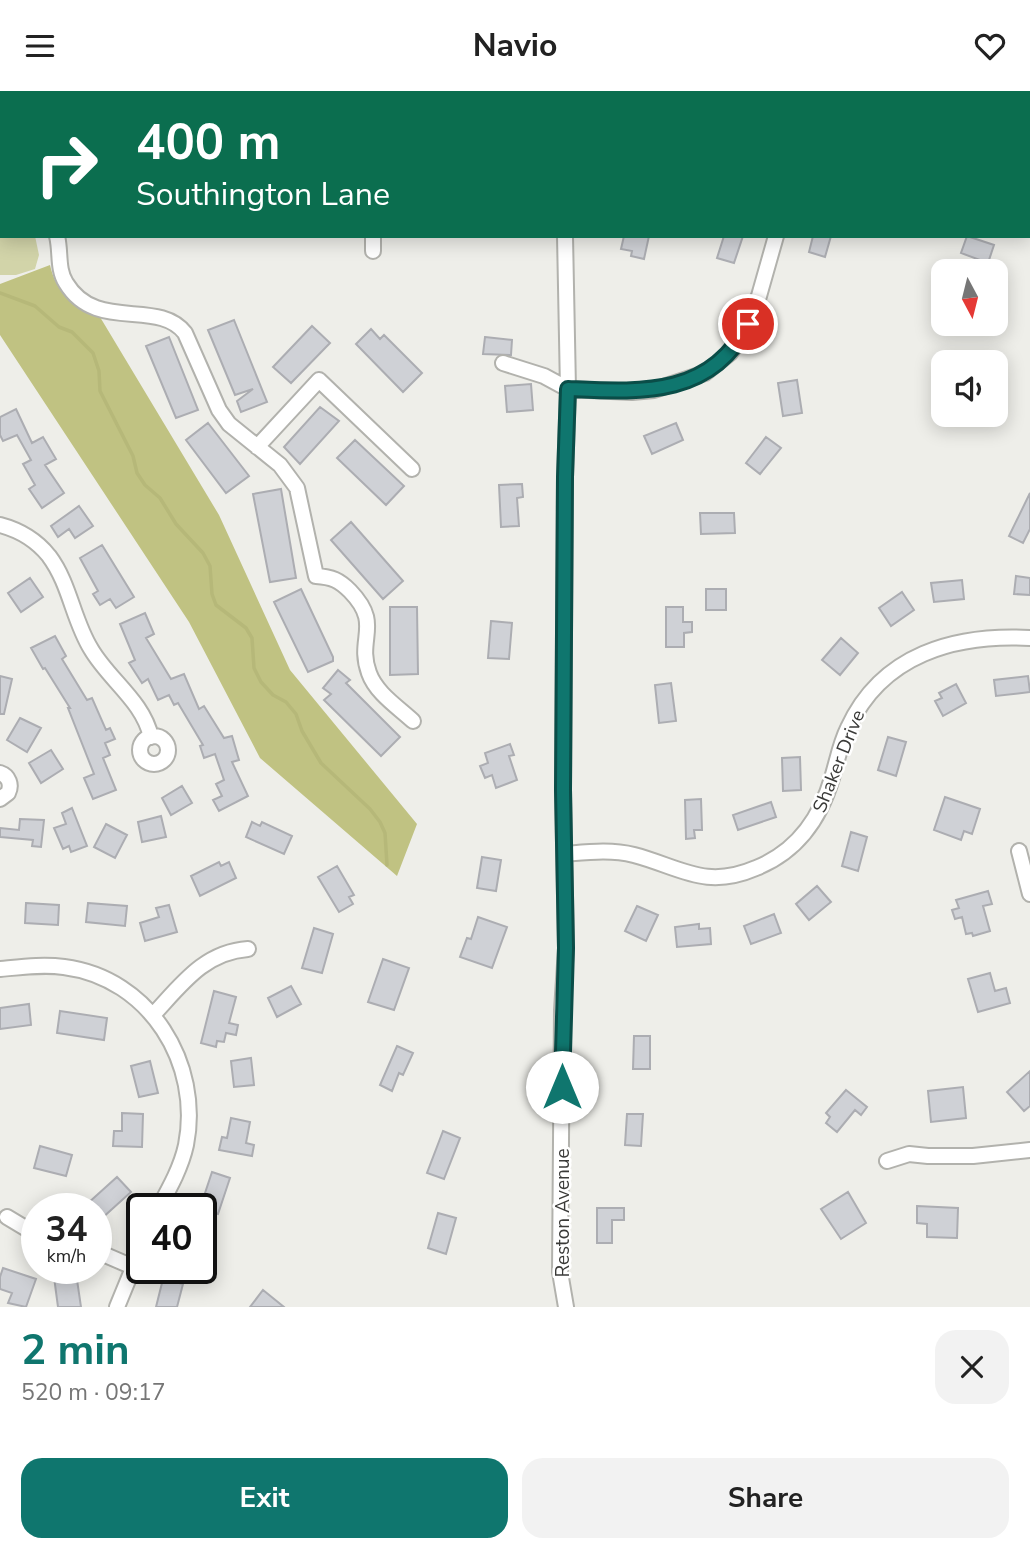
<!DOCTYPE html>
<html lang="en">
<head>
<meta charset="utf-8">
<style>
  :root { --surface:#fff; --page:#f2f2f2; --text:#222; --muted:#767676; --accent:#0f766e }
  body { margin:0; font-family:"Nunito Sans",sans-serif; background:var(--page); color:var(--text); height:100vh; display:flex; flex-direction:column; font-size:26px; white-space:nowrap }
  * { box-sizing:border-box; margin:0 }
  p { font-size:23px; color:var(--muted) }
  .icon { flex:none; width:38px; height:38px; fill:none; stroke:currentColor; stroke-width:2; stroke-linecap:round; stroke-linejoin:round }
  .map { position:relative; height:1216px; overflow:hidden }
  .side { display:flex; flex-direction:column; background:var(--surface); flex:1 }
  .side>* { flex:none }
  .top-card { position:absolute; left:0px; top:0px; width:1031px; height:147px; box-shadow:0 4px 18px #0003; background:#0b6e4f; color:#fff; overflow:hidden }
  .needle { width:46px; rotate:173deg }
  .controls { position:absolute; left:931px; top:168px; display:grid; gap:14px }
  .controls a { display:grid; place-items:center; width:77px; height:77px; border-radius:14px; background:var(--surface); box-shadow:0 4px 18px #0003; font-size:35px }
  .speed { position:absolute; left:21px; top:1102px; display:flex; gap:14px; font-size:35px; font-weight:700; text-align:center }
  .speed>* { display:grid; place-content:center; width:91px; height:91px; border-radius:50%; background:var(--surface); box-shadow:0 4px 18px #0003; line-height:1 }
  .speed small { font-size:18px; font-weight:400 }
  .speed .limit { border:4px solid #111; border-radius:10px; background:#fff; color:#111 }
  .pin { position:absolute; display:grid; place-items:center; width:60px; height:60px; color:#fff; margin:-30px; border:4px solid #fff; border-radius:50%; box-shadow:0 2px 7px #0007 }
  .me { position:absolute; width:77px; margin:-38px; rotate:0deg; stroke-linejoin:round; filter:drop-shadow(0 0 5px #0008) }
  .turn { display:flex; align-items:center; gap:24px; height:147px; padding:0 21px; font-size:32px }
  .turn .icon { width:91px; height:91px; stroke-width:2.5 }
  .turn b { display:block; font-size:49px; line-height:60px }
  .round { display:grid; place-items:center; flex:none; width:74px; height:74px; border-radius:21px; background:var(--page) }
  .summary { display:flex; align-items:center; justify-content:space-between; height:119px; padding:0 21px }
  h1 { font-size:42px; font-weight:700; line-height:52px; color:var(--accent) }
  .cta { display:flex; gap:14px; margin-top:auto; padding:14px 21px }
  .cta a { flex:1; height:80px; border-radius:21px; background:var(--accent); color:#fff; font-size:28px; font-weight:700; line-height:80px; text-align:center }
  .cta a+a { background:var(--page); color:var(--text) }
  header { display:flex; justify-content:space-between; align-items:center; height:91px; padding:0 21px; background:var(--surface); font-size:32px; font-weight:700 }
  .map>svg:first-child { display:block }
</style>
</head>
<body>
<header><svg class="icon" aria-label="menu" viewBox="0 0 24 24"><path d="M4 6h16M4 12h16M4 18h16"/></svg>Navio<svg class="icon" aria-label="heart" viewBox="0 0 24 24"><path d="M12 20l-8-8c-3-5 5-10 8-4 3-6 11-1 8 4z"/></svg></header>
<div class="map">
<svg width="1030" height="1216" viewBox="0 0 1030 1216">
  <rect width="100%" height="100%" fill="#eeeee9"/>
  <path fill="#d2d4a9" d="M0,119L2,145H35L39,164L35,178L16,184H0Z"/>
  <path fill="#c0c282" d="M50,174C56,201 74,219 100,226L219,424L290,579L417,733L397,785L260,667L189,531L0,244V193Z"/>
  <g fill="none" stroke-linecap="round" stroke-linejoin="round">
    <path stroke="#b6b879" stroke-width="3.5" d="M0,202L35,215L59,236L72,241L93,262L99,280L100,300L133,365L137,382L145,394L160,407L176,433L203,462L210,475L212,503L216,514L246,537L252,547L254,577L261,591L273,604L286,611L296,623L302,640L321,672L370,718L380,731L385,742L387,774"/>
  </g>
  <path fill="#cfd1d6" stroke="#acadb2" stroke-width="2" d="M624,145H649L644,168L631,165L632,160L621,158Z
    M724,145H743L734,172L717,167Z
    M813,145H831L825,166L809,161Z
    M967,145L994,154L988,172L961,162Z
    M234,229L267,311L241,321L237,310L253,298L235,304L208,239Z
    M312,235L330,252L291,292L273,276Z
    M371,238L380,248L384,244L422,282L403,301L356,253Z
    M169,246L198,319L176,327L146,255Z
    M485,246L512,249L511,264L483,263Z
    M797,289L802,322L783,325L778,292Z
    M531,293L533,319L507,321L505,295Z
    M320,316L339,330L300,373L284,356Z
    M16,318L32,352L43,346L56,368L45,374L64,402L42,417L29,398L35,394L23,373L31,369L17,344L3,350L0,344V326Z
    M208,332L249,385L226,402L186,349Z
    M676,332L683,349L652,363L644,345Z
    M766,346L781,357L760,383L746,372Z
    M355,349L404,395L386,414L337,367Z
    M522,393L523,406L517,407L519,435L501,436L499,394Z
    M281,398L296,487L270,491L253,403Z
    M1030,402V438L1023,452L1009,445Z
    M79,415L93,435L75,447L69,438L58,446L51,435Z
    M700,422H734L735,442L701,443Z
    M351,431L403,490L383,508L331,449Z
    M102,454L134,506L116,517L110,508L100,514L93,503L98,500L80,467Z
    M1016,485L1030,487V504L1014,503Z
    M30,487L43,506L21,521L8,502Z
    M962,489L964,508L934,511L931,492Z
    M301,498L333,566V570L308,581L274,511Z
    M706,498H726V519H706Z
    M902,501L914,519L891,535L879,517Z
    M390,516H417L418,583L390,584Z
    M666,516H683V531H692V541L684,542V556H666Z
    M145,522L154,543L146,547L171,588L184,583L199,618L204,615L224,647L232,645L239,669L232,671L248,705L219,720L213,709L222,705L216,693L224,689L215,663L204,667L200,655L203,654L178,612L174,614L169,604L158,609L148,588L142,592L129,572L135,569L120,533Z
    M491,530L512,532L509,568L488,567Z
    M55,545L66,565L62,568L87,609L92,607L106,639L110,637L115,648L105,652L110,664L103,667L116,699L93,708L84,687L94,683L68,617H70L45,577L43,578L31,557Z
    M841,547L858,562L840,584L822,569Z
    M338,579L350,589L346,592L400,646L381,665L324,609L331,603L323,597Z
    M0,585L12,588L4,623H0Z
    M1028,585L1030,601L996,605L994,589Z
    M671,592L676,630L659,632L655,594Z
    M956,593L966,612L943,625L935,610L942,607L939,602Z
    M20,627L41,637L27,661L7,649Z
    M888,646L906,651L896,685L878,679Z
    M510,653L514,664L509,665L517,689L496,697L492,684L485,687L480,675L488,672L485,662Z
    M51,659L63,678L41,692L29,672Z
    M800,666L801,699L783,700L782,667Z
    M182,695L192,712L171,724L162,707Z
    M945,706L980,718L972,743L964,740L961,749L934,739Z
    M701,708L702,739H694L695,747L686,748L685,709Z
    M771,711L776,726L738,739L733,724Z
    M72,717L87,755L71,761L69,755L63,758L54,737L66,733L62,722Z
    M161,725L166,746L142,751L138,731Z
    M20,728L44,729L41,756L32,755L33,749L0,746V737L19,739Z
    M252,731L260,735L262,731L292,745L284,763L246,746Z
    M106,733L127,744L115,767L94,756Z
    M851,741L867,746L858,780L842,775Z
    M482,766L501,769L496,800L477,797Z
    M219,771L221,775L229,771L236,787L200,805L191,785Z
    M337,775L354,804L349,806L353,813L339,821L318,786Z
    M817,795L831,811L809,829L796,813Z
    M988,800L992,813L983,815L990,840L973,845L972,842L966,843L962,826L955,828L952,819L959,817L956,809Z
    M26,812L59,814L58,834L25,832Z
    M88,812L127,815L125,835L86,831Z
    M169,814L177,841L145,850L140,832L159,826L156,817Z
    M637,815L658,824L646,850L625,840Z
    M774,823L781,842L751,853L744,835Z
    M478,826L507,836L492,877L460,866L467,847L471,848Z
    M699,833V838L710,837L711,853L677,856L675,836Z
    M314,837L333,843L322,882L302,877Z
    M383,868L409,877L394,919L368,911Z
    M990,882L995,900L1006,897L1010,912L978,921L968,888Z
    M291,895L301,913L277,926L268,907Z
    M214,900L236,906L229,932L238,934L236,944L226,942L224,951L217,950L216,956L201,952Z
    M29,913L31,934L0,938V917Z
    M60,920L107,927L104,949L57,942Z
    M634,945H650V978H633Z
    M397,955L413,962L403,984L399,982L392,1000L380,994Z
    M251,967L254,994L234,996L231,970Z
    M150,970L158,1002L139,1006L131,975Z
    M1030,980V1015L1024,1020L1007,1001Z
    M963,996L966,1027L931,1031L928,1000Z
    M846,999L867,1016L861,1024L855,1019L837,1041L826,1032L830,1026L826,1022Z
    M122,1022L143,1023L142,1056L113,1055L114,1040H122Z
    M627,1023H643L641,1055L625,1054Z
    M231,1027L250,1031L246,1052L254,1054L252,1065L219,1059L222,1046L227,1047Z
    M443,1040L460,1047L444,1088L427,1082Z
    M40,1055L72,1064L66,1085L34,1077Z
    M212,1081L230,1087L218,1123L200,1117Z
    M117,1086L131,1101L101,1128L96,1123V1118H92L87,1113Z
    M848,1101L866,1132L841,1148L821,1118Z
    M917,1115L958,1117L957,1147L927,1146V1133L917,1132Z
    M597,1117H624V1129H612V1152H597Z
    M438,1122L456,1127L446,1163L428,1157Z
    M3,1177L36,1188L26,1216L8,1212L12,1202L0,1198V1186Z
    M76,1182L81,1216H58L54,1186Z
    M163,1188L183,1193L177,1216H156Z
    M263,1199L284,1216H250Z"/>
  <g fill="none" stroke-linecap="round" stroke-linejoin="round">
    <g stroke="#b2b2ad" stroke-width="18">
      <path id="minor" d="M26,0L27,2
        M234,0L238,2
        M532,0V2
        M159,2L160,0
        M378,2V0
        M1029,84H1030
        M0,92L2,93
        M0,109H2
        M57,145C61,161 57,178 66,192C96,242 158,207 185,242L219,319L229,333L280,374L297,397L316,485C332,486 339,489 350,500C383,534 356,547 369,582C376,602 398,616 413,630
        M565,145L568,298L565,386L563,699L566,857L562,919L560,1181L566,1216
        M373,160V145
        M503,272L544,285L568,298L632,301L654,299L705,282L730,262L740,248L759,205L776,145
        M257,356L319,289L412,378
        M0,434C19,439 37,450 49,465C70,493 73,529 91,558C109,589 143,610 151,646
        M140 659a14 14 0 1 1 28 0a14 14 0 1 1-28 0Z
        M0,682C9,685 12,694 8,702L0,708
        M1019,760L1030,803
        M565,763C588,761 611,758 634,764C680,776 705,799 756,777C796,761 820,728 832,687C837,671 840,653 848,637C882,563 955,543 1030,547
        M0,878C21,876 43,873 64,876C150,887 202,973 186,1054C181,1077 169,1098 158,1118
        M153,924C181,894 204,861 248,858
        M887,1070L909,1063L928,1065H973L1030,1059
        M7,1126L37,1144
        M96,1160L133,1176
        M117,1216L142,1155"/>
    </g>
    <use href="#minor" stroke="#fff" stroke-width="14"/>
  </g>
  <g fill="none" stroke-linecap="round" stroke-linejoin="round">
    <g stroke="#0a4d48" stroke-width="18">
      <path id="route" d="M562,996L566,857L563,699L565,386L568,298C639,301 711,307 748,233"/>
    </g>
    <use href="#route" stroke="#0f766e" stroke-width="12"/>
  </g>
  <g text-anchor="middle" stroke-width="5" stroke-linejoin="round" paint-order="stroke">
    <g font-size="19" fill="#3a3a38" stroke="#fff">
      <text transform="translate(838 670) rotate(-68)" y="7">Shaker Drive</text>
      <text transform="translate(562 1122) rotate(-90)" y="7">Reston Avenue</text>
    </g>
  </g>
</svg>
<div class="controls">
<a><svg class="needle" viewBox="-14 -14 28 28"><path d="M0-13l5 13h-10z" fill="#e53935"/><path d="M0 13l5-13h-10z" fill="#767676"/></svg></a>
<a><svg class="icon" aria-label="sound" viewBox="0 0 24 24"><path d="M4 9h4l5-4v14l-5-4H4zM17 9q2 3 0 6"/></svg></a>
</div>
<div class="speed"><div>34<small>km/h</small></div><div class="limit">40</div></div>
<div class="pin" style="left:748px;top:233px;background:#d93025"><svg class="icon" aria-label="arrive" viewBox="0 0 24 24"><path d="M6 21V4h12l-3 4 3 4H6"/></svg></div>
<svg class="me" style="left:562px;top:996px" viewBox="-20 -20 40 40"><circle r="19" fill="#fff"/><path d="M0-13L10 11 0 6-10 11z" fill="#0f766e"/></svg>
<div class="top-card">
<div class="turn"><svg class="icon" aria-label="right" viewBox="0 0 24 24"><path d="M7 20v-9h11M14 6l5 5-5 5"/></svg><div><b>400 m</b>Southington Lane</div></div>
</div>
</div>
<section class="side">
<div class="summary"><div><h1>2 min</h1><p>520 m · 09:17</p></div><a class="round"><svg class="icon" aria-label="close" viewBox="0 0 24 24"><path d="M6 6l12 12M18 6L6 18"/></svg></a></div>
<div class="cta"><a>Exit</a><a>Share</a></div>
</section>
</body>
</html>
